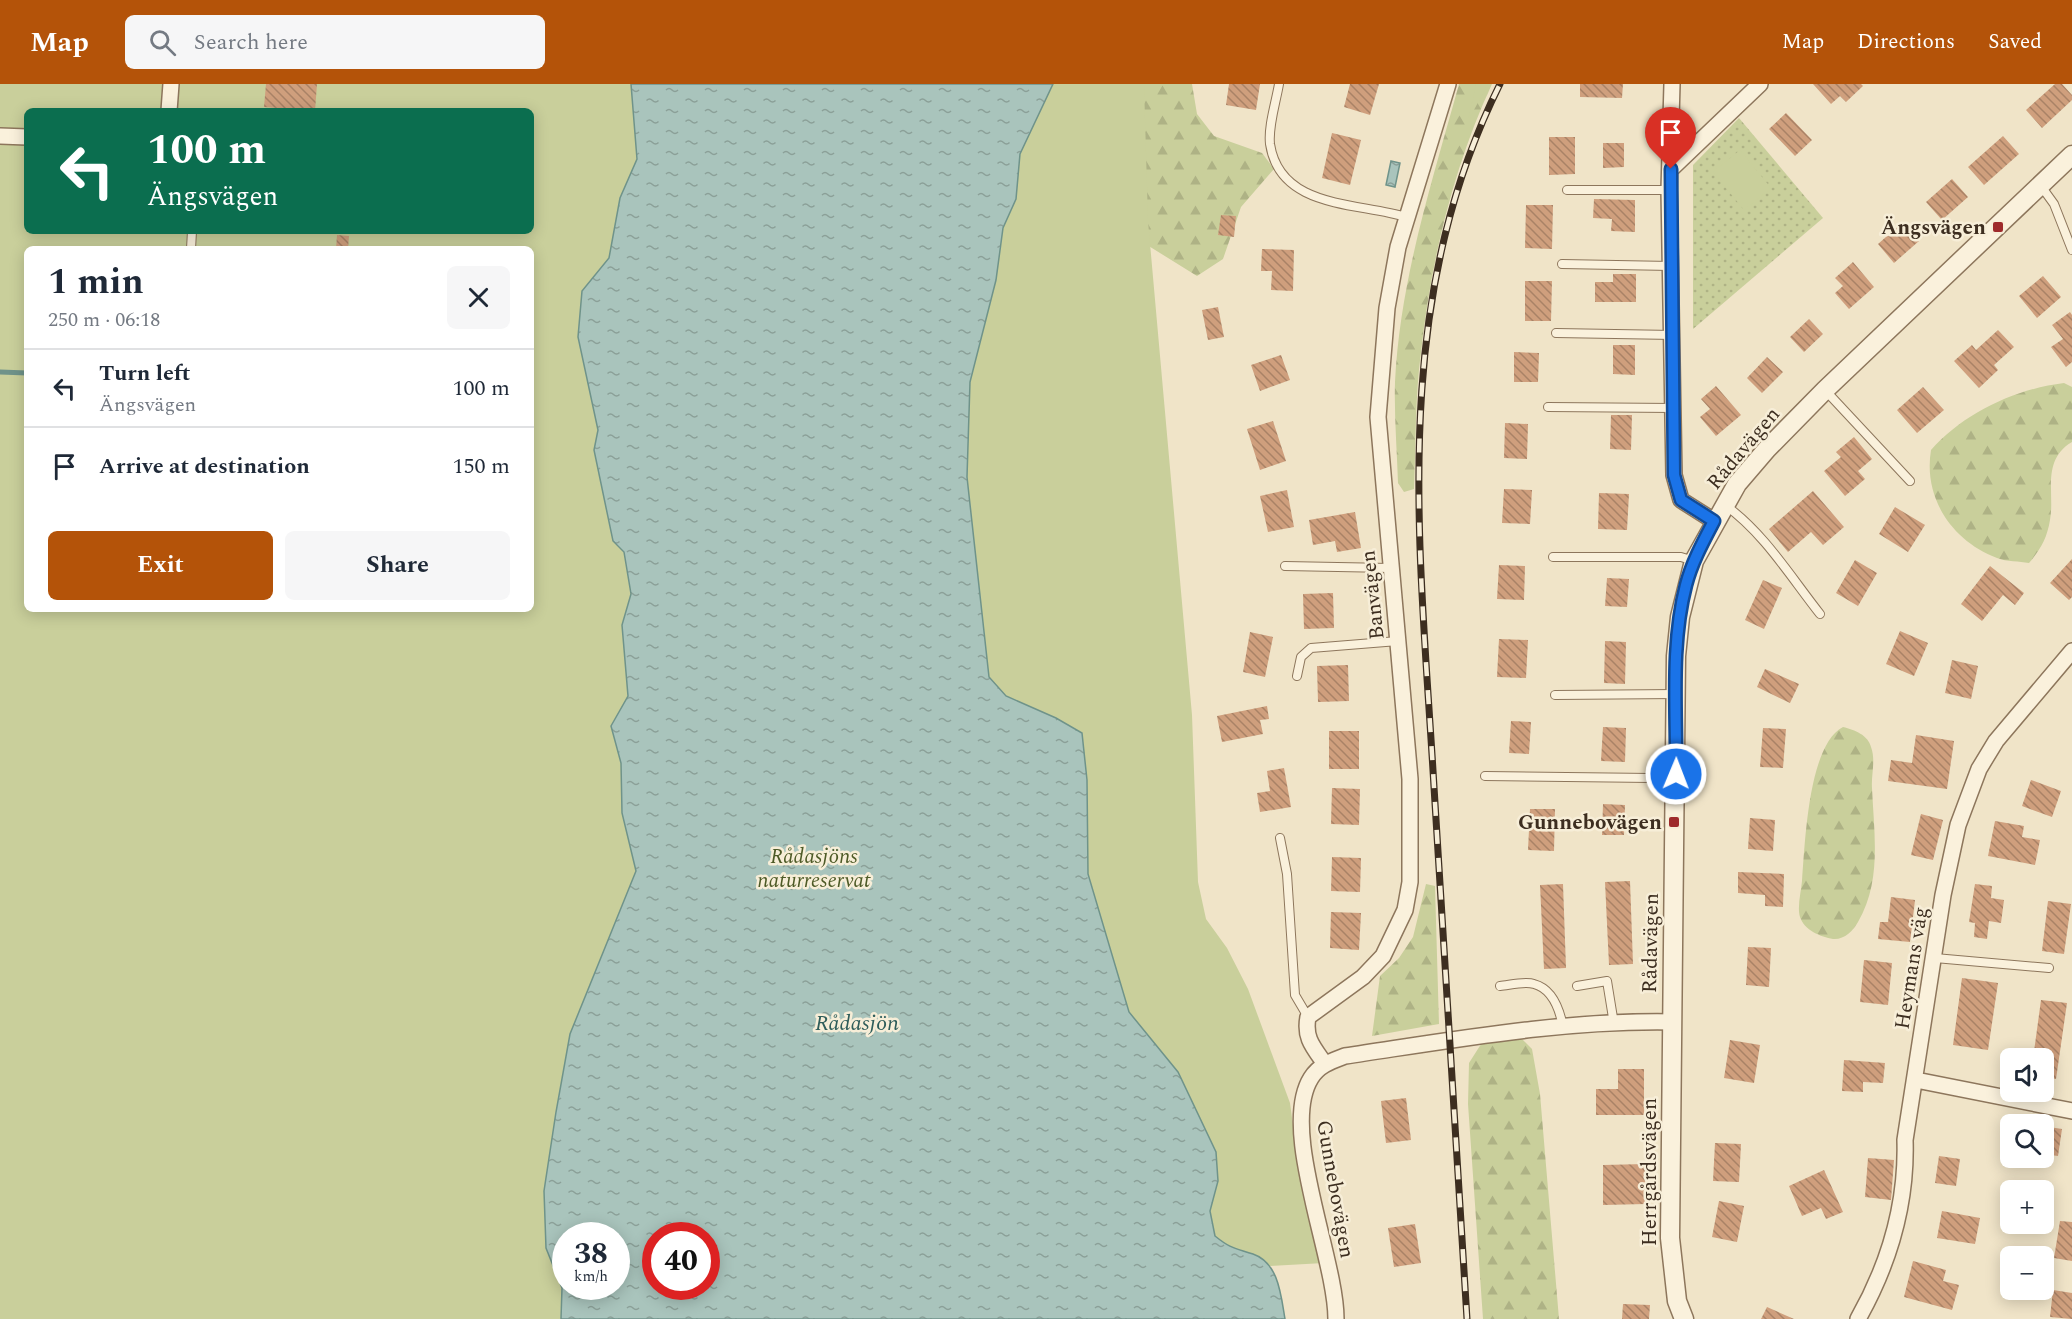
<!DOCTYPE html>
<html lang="en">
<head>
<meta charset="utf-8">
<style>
  :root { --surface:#fff; --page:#f6f6f7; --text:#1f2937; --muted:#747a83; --line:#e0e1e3; --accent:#b45309 }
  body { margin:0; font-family:Spectral,serif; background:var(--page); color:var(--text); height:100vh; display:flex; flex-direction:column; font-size:22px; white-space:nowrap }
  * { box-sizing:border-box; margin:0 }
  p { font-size:20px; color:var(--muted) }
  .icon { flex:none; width:33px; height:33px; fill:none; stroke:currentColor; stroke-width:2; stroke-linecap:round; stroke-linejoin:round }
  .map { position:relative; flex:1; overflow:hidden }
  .side { position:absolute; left:24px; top:162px; width:510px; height:366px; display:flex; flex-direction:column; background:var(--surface); border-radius:9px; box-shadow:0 3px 15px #0003 }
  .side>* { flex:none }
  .banner { position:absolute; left:24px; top:24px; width:510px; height:126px; border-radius:9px; box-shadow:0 3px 15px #0003; background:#0b6e4f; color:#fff; overflow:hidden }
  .tools { position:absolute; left:2000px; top:964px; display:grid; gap:12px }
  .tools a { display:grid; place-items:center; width:54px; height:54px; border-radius:9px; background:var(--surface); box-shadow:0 3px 15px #0003; font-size:30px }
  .speed { position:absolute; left:552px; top:1138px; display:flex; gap:12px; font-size:30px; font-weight:700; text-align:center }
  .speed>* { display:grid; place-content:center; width:78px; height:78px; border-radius:50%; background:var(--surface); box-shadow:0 3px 15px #0003; line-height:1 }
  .speed small { font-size:15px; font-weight:400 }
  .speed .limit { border:9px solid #d22; background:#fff; color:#111 }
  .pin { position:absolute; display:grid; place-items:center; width:51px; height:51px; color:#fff; margin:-62px -26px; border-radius:50% 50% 50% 0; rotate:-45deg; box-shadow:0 0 6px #0007 }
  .pin .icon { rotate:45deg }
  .me { position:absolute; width:66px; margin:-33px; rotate:1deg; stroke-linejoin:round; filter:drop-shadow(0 0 4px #0008) }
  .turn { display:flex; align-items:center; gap:21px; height:126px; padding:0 24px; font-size:27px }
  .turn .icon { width:78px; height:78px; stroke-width:2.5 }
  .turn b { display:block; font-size:42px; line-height:51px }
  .round { display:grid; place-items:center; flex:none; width:63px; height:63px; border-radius:9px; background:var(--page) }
  .head { display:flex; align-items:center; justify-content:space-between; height:102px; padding:0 24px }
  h1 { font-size:36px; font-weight:700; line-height:45px }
  .action { display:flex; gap:12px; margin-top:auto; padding:12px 24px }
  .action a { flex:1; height:69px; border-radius:9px; background:var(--accent); color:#fff; font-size:24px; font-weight:700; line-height:69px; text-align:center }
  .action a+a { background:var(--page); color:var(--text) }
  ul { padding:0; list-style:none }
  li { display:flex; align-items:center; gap:18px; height:78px; padding:0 24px; border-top:2px solid var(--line) }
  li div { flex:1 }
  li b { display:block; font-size:22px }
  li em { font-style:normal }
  header { display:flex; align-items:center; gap:36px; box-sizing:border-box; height:84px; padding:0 30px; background:var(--accent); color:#fff }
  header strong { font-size:28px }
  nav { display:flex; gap:33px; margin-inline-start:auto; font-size:21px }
  .search { width:420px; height:54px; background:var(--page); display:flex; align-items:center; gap:15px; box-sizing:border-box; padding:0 21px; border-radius:9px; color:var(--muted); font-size:22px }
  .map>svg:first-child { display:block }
</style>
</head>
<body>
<header>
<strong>Map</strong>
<div class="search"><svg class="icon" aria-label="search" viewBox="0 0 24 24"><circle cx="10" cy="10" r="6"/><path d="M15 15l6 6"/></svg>Search here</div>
<nav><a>Map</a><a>Directions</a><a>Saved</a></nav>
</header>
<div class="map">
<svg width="2072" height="1235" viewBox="0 0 2072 1235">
  <defs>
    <pattern id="grass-dots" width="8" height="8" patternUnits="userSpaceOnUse" patternTransform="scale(1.5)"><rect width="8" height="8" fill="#c9cf9b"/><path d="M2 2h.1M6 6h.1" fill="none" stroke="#aeb285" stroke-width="1.8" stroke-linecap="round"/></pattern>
    <pattern id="forest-firs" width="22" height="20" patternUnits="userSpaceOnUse" patternTransform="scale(1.5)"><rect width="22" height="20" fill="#c9cf9b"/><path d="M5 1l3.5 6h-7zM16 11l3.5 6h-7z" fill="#aeb285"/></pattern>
    <pattern id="water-ripples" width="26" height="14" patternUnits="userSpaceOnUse" patternTransform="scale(1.5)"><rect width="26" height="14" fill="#a9c4bc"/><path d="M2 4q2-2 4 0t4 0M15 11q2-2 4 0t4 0" fill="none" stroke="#8ba098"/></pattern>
    <pattern id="building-back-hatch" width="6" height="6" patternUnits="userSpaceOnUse" patternTransform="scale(1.5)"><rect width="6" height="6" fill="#cf9f7d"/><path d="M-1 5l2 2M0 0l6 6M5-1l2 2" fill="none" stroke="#a98266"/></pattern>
  </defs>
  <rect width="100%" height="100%" fill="#f0e4c8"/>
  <path fill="url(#grass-dots)" d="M1739,34L1823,134L1693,245V81Z"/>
  <path fill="url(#forest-firs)" d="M1084,0H1192L1197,30L1214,52L1262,69L1274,85L1241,123L1223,175L1197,192L1131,151Z
    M1459,0H1492C1453,84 1431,177 1421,268C1415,313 1416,359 1414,405L1404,408L1398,399C1397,366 1394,331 1395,298C1400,196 1432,98 1459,0Z
    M2064,299L2072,303V358C2041,376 2055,410 2050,436C2047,454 2041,465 2029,479C2019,477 2007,478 1997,474C1952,457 1923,414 1931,366C1964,329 2015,305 2064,299Z
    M1843,643C1855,646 1868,651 1871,663C1876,676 1871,691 1872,704C1874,750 1882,797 1858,838C1853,847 1844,856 1833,855C1821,853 1804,846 1800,833C1797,823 1801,808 1802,797C1805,760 1808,661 1843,643Z
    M1426,800L1435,802L1439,940L1372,952L1380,892L1399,874L1413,853Z
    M1521,954L1532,965L1540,1010L1559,1235H1483L1468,1020L1469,979L1483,957Z"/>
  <path fill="#c9cf9b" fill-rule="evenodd" d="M0,0H1144L1148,137L1192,631L1198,798L1206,835L1227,864L1248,905L1290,1019L1297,1071L1324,1179L1270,1182L1281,1235H0ZM27,27H531V147H27ZM27,165H531V525H27ZM566,1152H616V1203H566ZM656,1152H706V1203H656Z
    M1476,0H1488L1468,37Z
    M1740,66L1771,104L1744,126L1713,88Z"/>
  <path fill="url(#water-ripples)" stroke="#6f938a" stroke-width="1.5" fill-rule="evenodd" d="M631,0H1053L1020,70L1016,115L1003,144L996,196L970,298L967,393L989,593L1006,612L1056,634L1082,649L1087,696L1088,790L1129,928L1178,988L1216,1068L1218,1097L1210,1127L1215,1152C1231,1165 1235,1164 1253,1170C1279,1179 1281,1212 1285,1235H561L562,1204L546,1164L544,1107L556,1028L570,950L636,787L622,729L621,679L611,642L628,612L622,541L631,510L624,468L613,457L594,366L598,346L578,253L582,207L609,174L620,114L637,75ZM566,1152H616V1203H566ZM656,1152H706V1203H656Z
    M1391,77L1400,79L1395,103L1386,101Z"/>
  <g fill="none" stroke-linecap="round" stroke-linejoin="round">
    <path stroke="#6f938a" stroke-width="5" d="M0,288L27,289"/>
  </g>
  <path fill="url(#building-back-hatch)" d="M266,0H317L315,27L264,23Z
    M1229,0H1260L1256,26L1226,21Z
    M1350,0H1379L1370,31L1344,23Z
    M1580,0H1623L1622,14L1580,13Z
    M1813,0H1861L1863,2L1846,18L1840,12L1831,20Z
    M2055,0H2062L2072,11V16L2042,44L2026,26Z
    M1786,29L1812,56L1795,72L1769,45Z
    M1332,49L1361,56L1350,101L1322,94Z
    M2003,52L2019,70L1984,101L1968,83Z
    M1549,53H1575V90L1549,91Z
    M1603,59H1624V83L1603,84Z
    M1952,95L1968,113L1942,136L1926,118Z
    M1594,115L1635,116V148L1611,147L1612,135L1593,134Z
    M1526,121H1553L1552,165L1525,164Z
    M1221,131L1236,132L1234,153L1218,151Z
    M1903,138L1919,157L1894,179L1878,160Z
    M337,151L349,152L348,165H336Z
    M1262,165L1294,166L1293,207L1271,206L1272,187H1261Z
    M1853,178L1874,203L1849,225L1835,209L1843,202L1835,194Z
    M1613,190H1636V218H1595V198H1613Z
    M2043,192L2061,213L2037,234L2019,212Z
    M1525,197H1552L1551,237H1525Z
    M1218,223L1224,253L1208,256L1202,226Z
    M2070,228L2072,231V278L2066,283L2051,263L2063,255L2052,241Z
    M1809,235L1823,250L1804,268L1790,253Z
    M1998,246L2014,263L1994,281L1998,286L1979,304L1954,277L1972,261L1976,266Z
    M1613,261H1635V291L1613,290Z
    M1514,268L1539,269L1538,298H1514Z
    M1281,271L1290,296L1260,307L1251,281Z
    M1767,273L1783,288L1762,309L1747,294Z
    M1716,302L1741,331L1716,352L1700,333L1710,325L1701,315Z
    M1923,303L1944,326L1917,349L1897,326Z
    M1611,331H1632L1631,366L1610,365Z
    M1273,337L1286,377L1260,386L1247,345Z
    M1505,339L1528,340L1527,375L1504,374Z
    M1854,353L1872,375L1858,387L1865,395L1845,412L1824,387L1841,373L1836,368Z
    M1504,405L1532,406L1530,440L1502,439Z
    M1287,406L1294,443L1268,448L1260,412Z
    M1813,407L1844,443L1823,461L1811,448L1788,468L1769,445Z
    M1599,409L1629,410L1627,446L1598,445Z
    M1895,423L1925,441L1908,468L1879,450Z
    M1355,428L1361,464L1337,468L1335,457L1313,461L1309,436Z
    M2072,475V513L2069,516L2050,499Z
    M1855,476L1877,489L1858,522L1836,509Z
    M1499,481L1525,482L1524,516L1497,515Z
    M1990,482L2024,509L2015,521L2003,511L1982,537L1961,520Z
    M1607,494L1629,495L1627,523L1605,522Z
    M1763,496L1782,504L1764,545L1745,536Z
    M1333,509L1334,544L1304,545L1303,510Z
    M1900,547L1928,559L1914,592L1886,580Z
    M1250,548L1273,553L1265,593L1243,588Z
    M1499,555L1528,556L1526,594L1497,593Z
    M1605,557L1626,558L1625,600L1604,599Z
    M1952,576L1978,582L1971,615L1945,609Z
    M1348,581L1349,617L1318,618L1317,582Z
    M1765,585L1799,600L1790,619L1757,603Z
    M1267,622L1269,635L1260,636L1263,650L1222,658L1217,632Z
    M1511,637L1531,638L1529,670L1509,669Z
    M1603,643L1626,644L1625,678L1601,677Z
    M1763,644L1786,645L1783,684L1760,683Z
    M1329,647H1359V685H1329Z
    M1916,651L1954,657L1947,705L1888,697L1891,676L1912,679Z
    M1284,684L1291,723L1260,728L1257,709L1270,707L1267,687Z
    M2031,696L2061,707L2052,733L2022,722Z
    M1332,704L1360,705L1359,741L1331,740Z
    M1603,720L1625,721L1624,751H1602Z
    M1530,725H1555L1554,767L1528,766Z
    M1921,730L1943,736L1933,776L1911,771Z
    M1750,734L1775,736L1773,767L1748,765Z
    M1995,737L2024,742L2022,753L2040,756L2035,781L1988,772Z
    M1332,773L1361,774L1360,808L1331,807Z
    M1738,788L1784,790L1783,823L1765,822V811L1738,809Z
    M1630,797L1633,880L1609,881L1605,798Z
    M1563,800L1566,884L1544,885L1540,801Z
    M1975,800L1992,802L1991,814L2004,816L2001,839L1989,837L1987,855L1974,853L1975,839L1969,838Z
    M1891,813L1915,816L1910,858L1878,855L1880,838H1888Z
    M2048,817L2071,820L2064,870L2042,867Z
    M1331,828L1361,829L1359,866L1330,864Z
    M1748,863L1771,864L1769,903L1746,901Z
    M1864,876L1892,879L1888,921L1860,918Z
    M1962,894L1998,899L1988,966L1953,961Z
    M2041,916L2067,919L2056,995L2043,993V975H2033Z
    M1730,956L1760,961L1754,999L1724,994Z
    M1844,976L1885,979L1883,999L1863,998V1008L1842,1007Z
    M1618,985H1644V1031H1596V1005H1618Z
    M1406,1014L1411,1056L1386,1059L1381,1017Z
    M2043,1042L2062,1045L2058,1072L2043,1070Z
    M1715,1059L1741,1060L1739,1098L1713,1097Z
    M1939,1072L1960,1075L1956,1102L1935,1099Z
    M1868,1074L1894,1076L1891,1116L1865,1113Z
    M1645,1080L1646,1120L1603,1121V1081Z
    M1824,1086L1843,1128L1826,1135L1821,1124L1802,1132L1789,1102Z
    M1719,1117L1744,1122L1737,1158L1712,1153Z
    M1942,1127L1980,1134L1975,1160L1937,1154Z
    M2060,1137L2072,1138V1177L2054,1174Z
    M1415,1140L1421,1179L1394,1183L1388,1144Z
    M1913,1177L1946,1186L1943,1197L1959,1201L1952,1226L1904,1213Z
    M2053,1206L2072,1209V1235L2050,1233Z
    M1623,1220L1650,1221L1649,1235H1622Z
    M1767,1223L1794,1235H1761Z"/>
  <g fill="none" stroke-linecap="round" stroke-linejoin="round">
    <g stroke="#8d765c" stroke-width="10">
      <path id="service" d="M1279,0C1276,18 1268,42 1270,60C1280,125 1357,118 1406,133
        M2041,102L2054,120L2072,166
        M1567,106H1669
        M191,165L192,147
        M1562,180L1671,182
        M1556,249L1674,251
        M1825,306L1910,397
        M1548,323L1674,324
        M1725,421C1764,449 1790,492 1820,530
        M1553,473H1681L1694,477
        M1285,482L1390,484
        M1297,592L1301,573L1311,564L1398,557
        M1555,611L1677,610
        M1485,692L1651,694L1675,690
        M1280,754L1287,790L1295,911L1308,933
        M1935,874L2049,884
        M1500,902C1510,901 1525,897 1534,900C1553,905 1560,927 1563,943
        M1577,902L1607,897L1614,940"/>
    </g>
    <g stroke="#8d765c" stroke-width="18">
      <path id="minor" d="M1672,0L1669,106L1674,391L1681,416L1714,437
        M169,27L171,0
        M0,52L27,53
        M1671,85L1760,0
        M1325,980C1313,963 1304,954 1308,933L1363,893L1383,872L1405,826L1410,798V695L1378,333L1387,224L1398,163L1448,0
        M1916,996L2072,1027
        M1336,1235C1336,1174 1279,1045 1311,994C1319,981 1332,977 1345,972C1453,956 1562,936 1672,938
        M1858,1235C1889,1180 1907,1120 1905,1056L1943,811L1958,741L1979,685L1996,657L2072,567"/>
    </g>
    <g stroke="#8d765c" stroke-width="21">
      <path id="tertiary" d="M1684,1235L1677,1217L1670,1154L1676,572L1680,533L1694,477L1737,400L1767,365L1825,306L2072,71"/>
    </g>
    <use href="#service" stroke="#faf1dc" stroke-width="8"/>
    <use href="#minor" stroke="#faf1dc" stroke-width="15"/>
    <use href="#tertiary" stroke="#faf1dc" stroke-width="18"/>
    <g stroke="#3d2e20" stroke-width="7">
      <path id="rail" d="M1467,1235C1456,1058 1445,880 1434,703C1420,462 1388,225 1500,0"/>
    </g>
    <use href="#rail" stroke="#f7eed8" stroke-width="4.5" stroke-dasharray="14" stroke-linecap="butt"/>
  </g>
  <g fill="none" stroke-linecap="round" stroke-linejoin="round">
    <g stroke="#114b97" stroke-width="15">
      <path id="route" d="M1671,85L1674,391L1681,416L1714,437C1703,458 1692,478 1686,501C1670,562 1677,628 1676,690"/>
    </g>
    <use href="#route" stroke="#1a73e8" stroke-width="10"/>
  </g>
  <g fill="#9e2a2b" stroke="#f7eed8" stroke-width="2">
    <rect x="1992" y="137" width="12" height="12" rx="3"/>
    <rect x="1668" y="732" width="12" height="12" rx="3"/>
  </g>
  <g text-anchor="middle" stroke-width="5" stroke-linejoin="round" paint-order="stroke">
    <g font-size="21" font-weight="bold" fill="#3d2e20" stroke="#f7eed8" text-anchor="end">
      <text x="1986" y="150">Ängsvägen</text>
      <text x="1662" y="745">Gunnebovägen</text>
    </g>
    <g font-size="21" fill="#3d2e20" stroke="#f7eed8">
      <text transform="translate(1743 364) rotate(-50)" y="7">Rådavägen</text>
      <text transform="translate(1372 511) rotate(-96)" y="7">Banvägen</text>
      <text transform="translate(1650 859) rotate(-89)" y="7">Rådavägen</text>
      <text transform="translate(1911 884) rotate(-81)" y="7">Heymans väg</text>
      <text transform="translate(1649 1088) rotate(-90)" y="7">Herrgårdsvägen</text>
      <text transform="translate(1336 1105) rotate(80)" y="7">Gunnebovägen</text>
    </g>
    <g font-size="21" font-style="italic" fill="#4d5a26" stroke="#f7eed8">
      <text x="814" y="779">Rådasjöns<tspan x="814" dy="24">naturreservat</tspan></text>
    </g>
    <g font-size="22" font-style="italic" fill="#2f5d5a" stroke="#f7eed8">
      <text x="857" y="946">Rådasjön</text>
    </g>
  </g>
</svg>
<div class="tools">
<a><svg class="icon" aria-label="sound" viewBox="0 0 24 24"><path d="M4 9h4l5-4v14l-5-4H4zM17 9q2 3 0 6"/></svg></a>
<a><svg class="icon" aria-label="search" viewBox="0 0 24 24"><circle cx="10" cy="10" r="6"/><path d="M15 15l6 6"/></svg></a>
<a>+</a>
<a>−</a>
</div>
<div class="speed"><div>38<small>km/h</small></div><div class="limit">40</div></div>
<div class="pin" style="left:1671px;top:85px;background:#d93025"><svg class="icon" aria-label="arrive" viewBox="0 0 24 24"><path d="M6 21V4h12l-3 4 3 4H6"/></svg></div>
<svg class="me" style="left:1676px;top:690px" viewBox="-20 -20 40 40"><circle r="17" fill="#1a73e8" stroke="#fff" stroke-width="3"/><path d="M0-11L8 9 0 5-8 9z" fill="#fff"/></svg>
<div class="banner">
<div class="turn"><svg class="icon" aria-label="left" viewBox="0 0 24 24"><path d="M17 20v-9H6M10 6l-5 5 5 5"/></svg><div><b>100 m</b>Ängsvägen</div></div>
</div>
<section class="side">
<div class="head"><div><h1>1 min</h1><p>250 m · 06:18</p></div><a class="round"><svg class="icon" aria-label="close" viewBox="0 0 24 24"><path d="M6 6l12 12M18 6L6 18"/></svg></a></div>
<ul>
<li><svg class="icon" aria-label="left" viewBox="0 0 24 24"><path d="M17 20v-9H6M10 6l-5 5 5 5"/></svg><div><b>Turn left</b><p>Ängsvägen</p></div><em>100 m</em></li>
<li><svg class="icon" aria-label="arrive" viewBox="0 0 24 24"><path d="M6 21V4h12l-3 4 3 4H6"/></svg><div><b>Arrive at destination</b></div><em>150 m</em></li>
</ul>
<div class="action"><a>Exit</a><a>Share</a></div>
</section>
</div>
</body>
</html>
